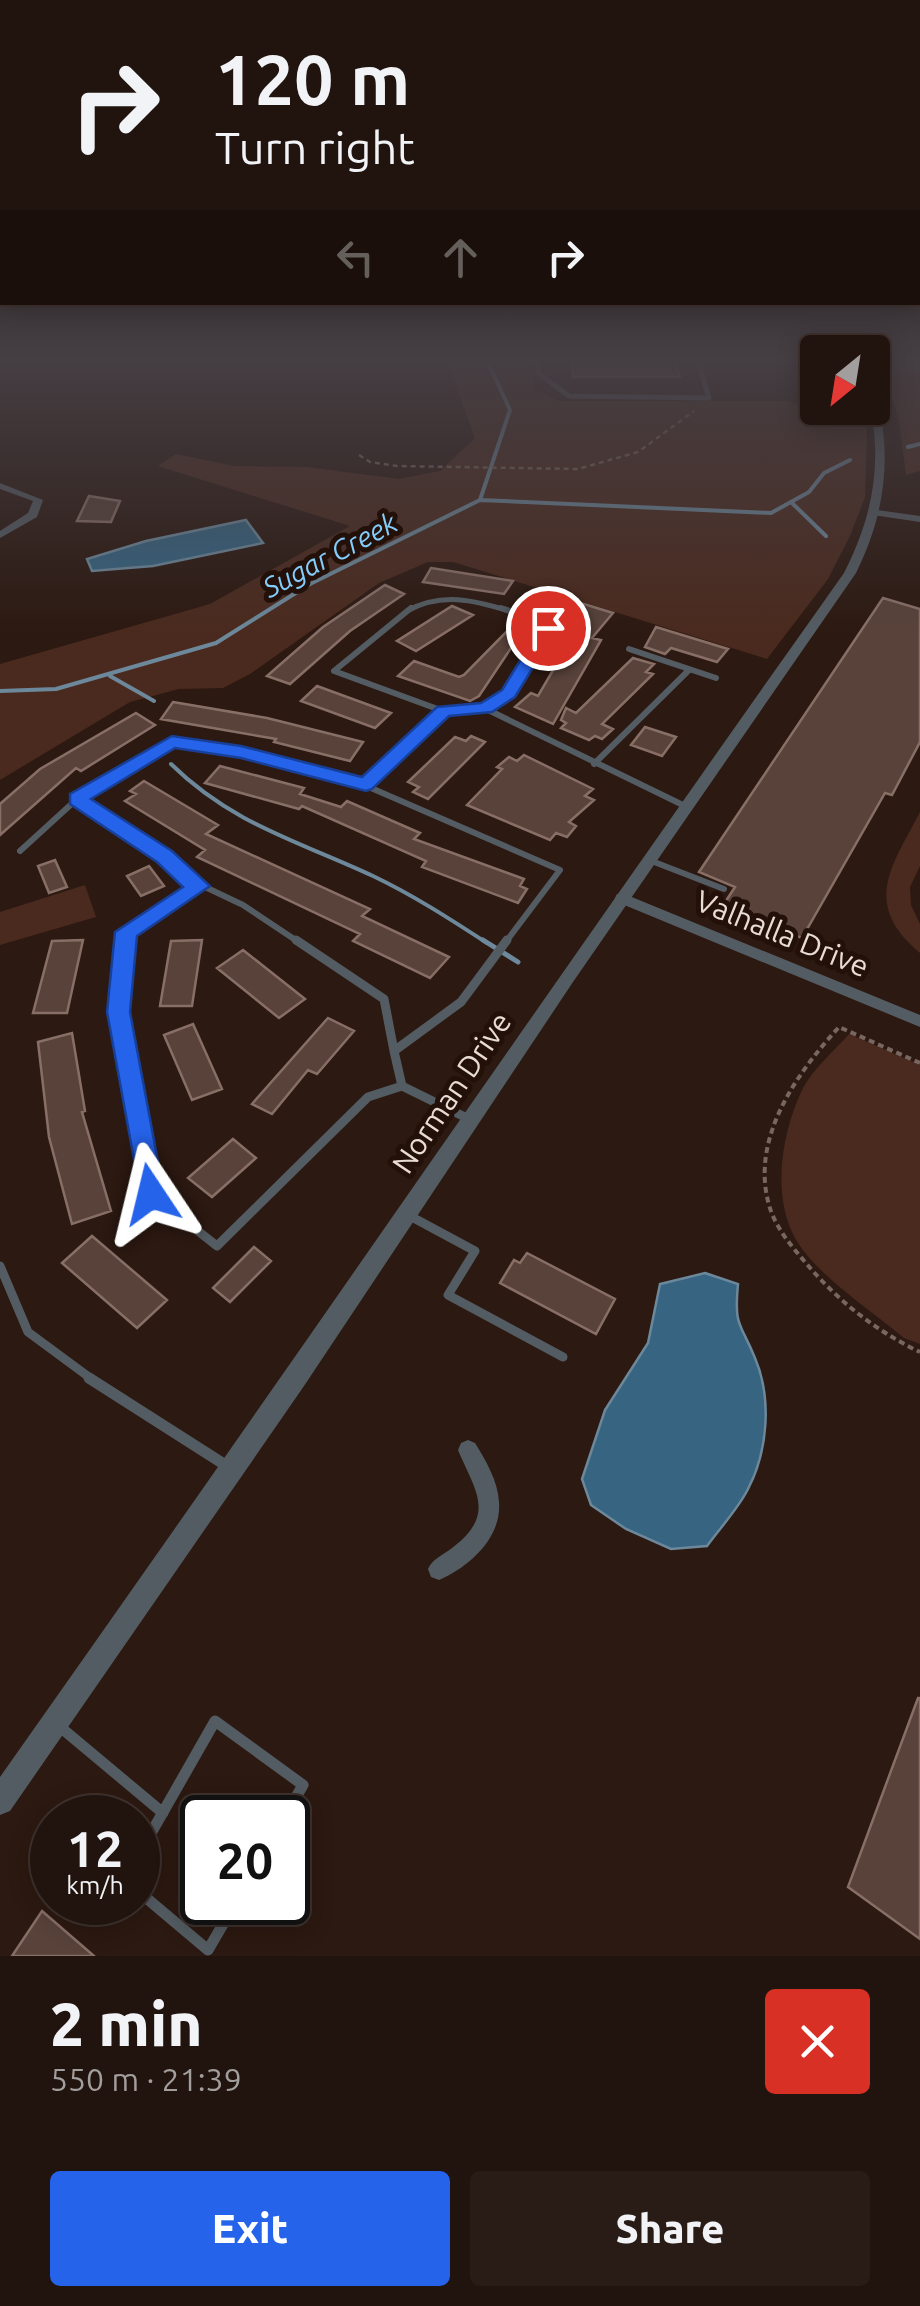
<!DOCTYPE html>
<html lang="en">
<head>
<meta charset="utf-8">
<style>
  :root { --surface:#21130d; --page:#291c16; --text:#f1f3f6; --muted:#a29e9d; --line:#3e322e; --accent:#2563eb }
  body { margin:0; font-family:Ubuntu,sans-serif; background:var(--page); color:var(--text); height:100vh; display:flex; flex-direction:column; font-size:38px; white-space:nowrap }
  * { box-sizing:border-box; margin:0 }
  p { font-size:32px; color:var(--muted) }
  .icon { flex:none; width:55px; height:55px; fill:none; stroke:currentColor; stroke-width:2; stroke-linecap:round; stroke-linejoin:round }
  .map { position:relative; height:1956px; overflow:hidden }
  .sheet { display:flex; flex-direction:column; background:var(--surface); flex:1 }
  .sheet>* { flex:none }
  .banner { position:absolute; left:0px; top:0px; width:920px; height:305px; box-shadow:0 5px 25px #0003,0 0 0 2px var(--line); background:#21130d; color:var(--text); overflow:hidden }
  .needle { width:65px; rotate:210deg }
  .tools { position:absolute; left:800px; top:335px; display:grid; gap:20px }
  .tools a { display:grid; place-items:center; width:90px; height:90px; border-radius:10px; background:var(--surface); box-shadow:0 5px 25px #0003,0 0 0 2px var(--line); font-size:50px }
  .speed { position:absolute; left:30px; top:1795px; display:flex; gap:20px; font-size:50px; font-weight:700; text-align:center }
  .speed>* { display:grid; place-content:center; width:130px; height:130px; border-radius:50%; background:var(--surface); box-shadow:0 5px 25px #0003,0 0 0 2px var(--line); line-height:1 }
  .speed small { font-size:25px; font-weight:400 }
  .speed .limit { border:5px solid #111; border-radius:15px; background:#fff; color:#111 }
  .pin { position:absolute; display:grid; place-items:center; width:85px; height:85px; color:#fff; margin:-42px; border:5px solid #fff; border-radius:50%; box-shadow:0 2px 10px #0007 }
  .me { position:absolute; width:110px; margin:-55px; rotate:350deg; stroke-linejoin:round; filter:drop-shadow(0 0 8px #0008) }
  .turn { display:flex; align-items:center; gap:35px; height:210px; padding:0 50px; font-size:45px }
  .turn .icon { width:130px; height:130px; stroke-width:2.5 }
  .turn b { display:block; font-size:70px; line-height:85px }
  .lanes { display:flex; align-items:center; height:95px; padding:0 50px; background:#0003; justify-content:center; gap:50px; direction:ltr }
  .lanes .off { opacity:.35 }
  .round { display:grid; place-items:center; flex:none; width:105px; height:105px; border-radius:10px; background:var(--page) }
  .head { display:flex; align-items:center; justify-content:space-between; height:170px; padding:0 50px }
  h1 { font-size:60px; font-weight:800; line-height:75px }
  .button { display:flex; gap:20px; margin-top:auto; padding:20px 50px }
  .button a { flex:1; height:115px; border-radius:10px; background:var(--accent); color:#fff; font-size:40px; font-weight:800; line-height:115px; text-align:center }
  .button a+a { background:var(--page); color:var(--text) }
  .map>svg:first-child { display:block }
</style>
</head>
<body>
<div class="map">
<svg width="920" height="1956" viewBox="0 0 920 1956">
  <rect width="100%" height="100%" fill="#2c1911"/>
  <path fill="#4a2a1e" d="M441,358H530L534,389L559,401H787L804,406L809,416L860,419L865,421L867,432L865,497L850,536L828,579L767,659L453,562H428L379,583L250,674L223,688L179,689L130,702L0,780V664L210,604L350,526L158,466L176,454L234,466L307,467L399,479L440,471L475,438L450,370Z
    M920,370V471L906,475L899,421L885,372Z
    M920,812V866L910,887L911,905L920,924V953C861,904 892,866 920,812Z
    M85,885L96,917L0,945V912Z
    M849,1034L920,1065V1344L904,1338C872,1311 815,1274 795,1238C771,1194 782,1131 803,1088C813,1069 835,1050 849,1034Z"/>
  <path fill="#366481" stroke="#6c889a" stroke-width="2.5" d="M246,520L263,543L153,566L92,571L87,559L146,541Z
    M705,1273L738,1284C734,1328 740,1321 755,1358C772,1398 768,1451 748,1489C738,1509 720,1528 707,1546L671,1549L626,1529L591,1505L582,1479L605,1410L648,1343L660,1284Z"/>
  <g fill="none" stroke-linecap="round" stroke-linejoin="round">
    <path stroke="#6c889a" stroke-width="4" d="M908,447L920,444
      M480,500L510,410L486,358
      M792,503L826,536
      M110,676L154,701
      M0,691L56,689L216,643L310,584L480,500L771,513L809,492L824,473L850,460
      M171,764C232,824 298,841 373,876C413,895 450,919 487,943"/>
    <path stroke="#6c889a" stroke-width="5" d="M483,940L518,962"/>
  </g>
  <path fill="#58423a" stroke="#886f66" stroke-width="2.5" d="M572,358H674L680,377H573Z
    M89,496L120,501L111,522L77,521Z
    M431,568L513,581L504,594L423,582Z
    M385,585L404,594L350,631L290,684L267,676L323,627Z
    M545,592L613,613L592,638L601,640L553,724L515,707L531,693L538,696L583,619L533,604Z
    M883,598L920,609V742L892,795L885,793L802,938L722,907L735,887L699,872Z
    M452,606L473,615L416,651L397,641Z
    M517,621L527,624L479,696L470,701L398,676L414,661L459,677L464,675Z
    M656,627L728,649L717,662L671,648L665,654L645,647Z
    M633,658L654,664L646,672L653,674L602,724L613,729L602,739L595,736L589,740L561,728L566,723L561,720L566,708L576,713Z
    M317,686L391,713L375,728L301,701Z
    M173,702L267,718L363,742L350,761L274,742L276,739L161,719Z
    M136,713L155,725L81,771L76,768L0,835V804L40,769Z
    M645,727L676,737L662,756L631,745Z
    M471,736L485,742L428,799L413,792L419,787L408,782L455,737L466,741Z
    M524,755L593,789L585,796L594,800L569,822L576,826L567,837L556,833L550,840L467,805L502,769L497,767L509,757L517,761Z
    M220,766L304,788L300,794L341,807L347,801L420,833L414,839L524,879L520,886L527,889L518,903L422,867L426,861L302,806L299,809L205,783Z
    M144,781L218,825L206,834L370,909L362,916L449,957L430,978L353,941L360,934L197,857L205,850L125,801L136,794L130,791Z
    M55,860L67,887L49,893L38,866Z
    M149,866L164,886L141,896L127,876Z
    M83,940L67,1013H33L52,941Z
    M202,940L192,1006H160L171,941Z
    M243,950L305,999L279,1018L217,968Z
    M328,1018L354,1031L317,1074L308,1070L272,1114L252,1104Z
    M193,1024L222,1089L192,1100L164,1035Z
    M72,1033L85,1111L82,1112L111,1211L72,1224L49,1137L38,1042Z
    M233,1139L256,1158L212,1197L188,1178Z
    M92,1236L167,1300L137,1328L62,1263Z
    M254,1247L271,1261L230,1302L213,1288Z
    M527,1253L615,1299L596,1334L500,1283L514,1260L520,1263Z
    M918,1698H920V1939L848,1887Z
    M42,1911L94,1956H12Z"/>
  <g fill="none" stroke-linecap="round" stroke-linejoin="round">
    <path stroke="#786760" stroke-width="2.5" stroke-dasharray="5 4" stroke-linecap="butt" d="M359,455L370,462L397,466L578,469L638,452L694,411"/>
    <path stroke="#786760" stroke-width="4" stroke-dasharray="6 4" stroke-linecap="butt" d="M920,1063L839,1027C797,1073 750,1138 769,1205C776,1230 795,1250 811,1269C842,1304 878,1332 920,1352"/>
    <path stroke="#535c62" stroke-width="5" d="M539,358L538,373L569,396L709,398L697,358
      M872,368H920
      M407,611C441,592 474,600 509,611"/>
    <path stroke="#535c62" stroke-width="6" d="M411,608L334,671L443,711L486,709
      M629,649L716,678
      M486,709L687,807
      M486,709L514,684L547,634L543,622L501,608
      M594,764L689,670
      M365,784L443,711
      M20,851L77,799
      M649,860L724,889
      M126,943L127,932L199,886
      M300,943L243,905L182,876L164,857L77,799L172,742L222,747L272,757L371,788L560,870L505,943"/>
    <path stroke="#535c62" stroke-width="9" d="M126,940L119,1012L151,1194L217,1246L368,1097L402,1086
      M296,940L384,999L394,1051L461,1002L507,940
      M394,1051L402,1086L469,1119
      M410,1216L475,1251L448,1295L563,1357
      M0,1266L28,1332L93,1380"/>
    <path stroke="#535c62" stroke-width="11" d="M89,1378L230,1468
      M59,1726L163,1813
      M138,1856L215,1721L303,1785L284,1818
      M138,1891L208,1950L236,1902"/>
    <path fill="#535c62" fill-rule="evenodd" d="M0,483L43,500L37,517L0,538V531L28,513L33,501L0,489Z
      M877,510L920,516V522L873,515V511Z
      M622,893L920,1015V1027L617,902L615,898L617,894Z
      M468,1440L475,1443C486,1461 498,1481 499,1502C502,1538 469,1567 439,1580L431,1577L428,1569C433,1558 442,1556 452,1548C497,1514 475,1491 458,1450L461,1443Z"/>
    <path fill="#535c62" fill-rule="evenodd" d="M872,392L877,395C892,459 885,514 856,573L573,982L304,1386L10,1811L0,1815V1777C283,1377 560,973 844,573C871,520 883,466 870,408H872Z"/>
  </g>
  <linearGradient id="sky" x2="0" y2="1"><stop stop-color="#180e09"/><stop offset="0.57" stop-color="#453e43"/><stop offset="1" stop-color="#453e43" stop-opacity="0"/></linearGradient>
  <rect width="920" height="632" fill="url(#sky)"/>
  <path fill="#2563eb" stroke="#184099" stroke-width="2.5" d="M548,623L557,628L515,697L492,712L449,716L372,789L366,791L241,758L175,748L91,799L172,851L210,886L137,936L130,1012L164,1194L161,1203L151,1206L142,1203L107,1012L115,932L183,887L157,862L70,804V794L172,736L241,746L362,777L437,707L481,703L502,690L542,625Z"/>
  <g text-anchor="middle" stroke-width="10" stroke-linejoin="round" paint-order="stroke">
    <g font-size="28" font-style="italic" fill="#83ccfb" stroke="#221009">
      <text transform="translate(330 555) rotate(-28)" y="10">Sugar Creek</text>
    </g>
    <g font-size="30" fill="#e9dbd5" stroke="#221009">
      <text transform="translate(782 934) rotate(22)" y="10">Valhalla Drive</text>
      <text transform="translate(452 1093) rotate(-56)" y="10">Norman Drive</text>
    </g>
  </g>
</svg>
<div class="tools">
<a><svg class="needle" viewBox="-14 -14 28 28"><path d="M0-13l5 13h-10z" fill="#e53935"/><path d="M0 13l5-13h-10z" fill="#a29e9d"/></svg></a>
</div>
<div class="speed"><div>12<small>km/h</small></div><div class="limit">20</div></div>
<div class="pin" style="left:548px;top:628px;background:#d93025"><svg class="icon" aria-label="arrive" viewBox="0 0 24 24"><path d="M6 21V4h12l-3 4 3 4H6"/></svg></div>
<svg class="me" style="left:151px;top:1194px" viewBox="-20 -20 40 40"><path d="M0-17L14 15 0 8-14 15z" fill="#2563eb" stroke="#fff" stroke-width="4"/></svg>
<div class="banner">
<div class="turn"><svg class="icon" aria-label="right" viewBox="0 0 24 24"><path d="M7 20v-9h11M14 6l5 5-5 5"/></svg><div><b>120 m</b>Turn right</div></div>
<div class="lanes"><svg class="icon off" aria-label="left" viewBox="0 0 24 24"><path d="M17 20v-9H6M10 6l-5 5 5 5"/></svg><svg class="icon off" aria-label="ahead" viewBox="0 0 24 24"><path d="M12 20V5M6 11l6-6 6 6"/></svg><svg class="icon" aria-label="right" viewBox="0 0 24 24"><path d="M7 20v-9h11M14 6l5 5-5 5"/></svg></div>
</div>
</div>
<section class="sheet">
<div class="head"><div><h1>2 min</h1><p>550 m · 21:39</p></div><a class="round" style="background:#d93025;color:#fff"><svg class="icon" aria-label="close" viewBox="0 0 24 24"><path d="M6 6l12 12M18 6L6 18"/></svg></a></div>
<div class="button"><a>Exit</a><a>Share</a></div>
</section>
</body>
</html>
